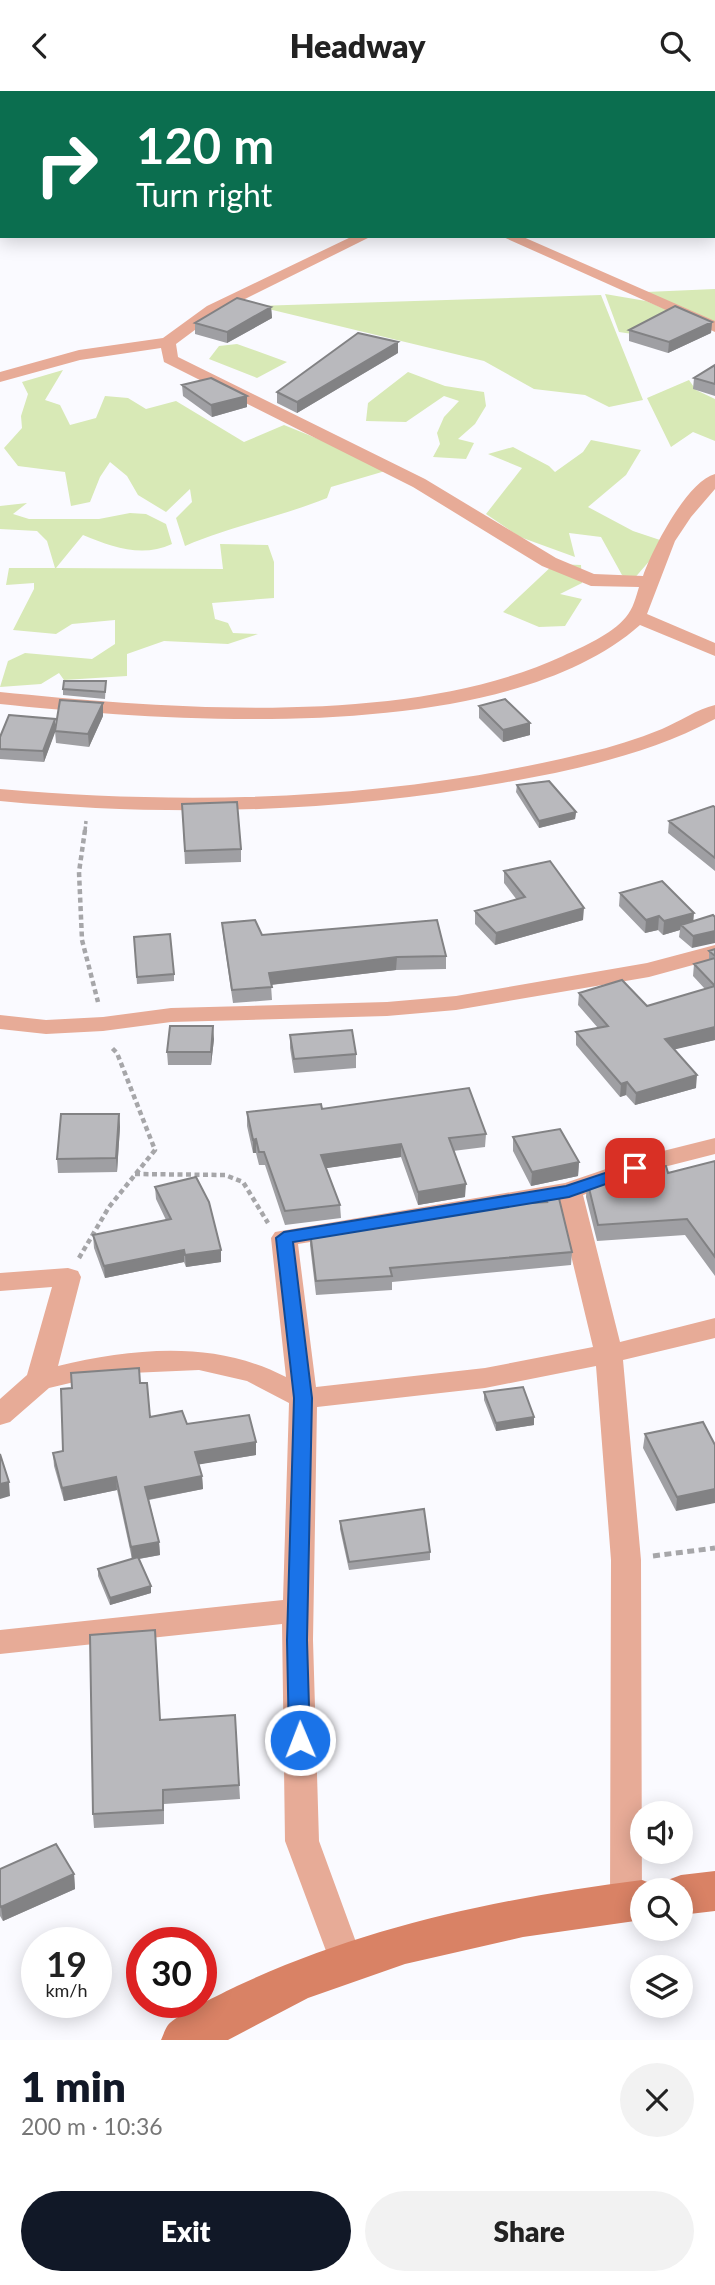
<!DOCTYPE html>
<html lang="en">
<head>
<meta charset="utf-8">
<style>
  :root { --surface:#fff; --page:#f2f2f2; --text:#222; --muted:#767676; --accent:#111827 }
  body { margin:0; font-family:Lato,sans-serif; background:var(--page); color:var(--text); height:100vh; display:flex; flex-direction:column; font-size:26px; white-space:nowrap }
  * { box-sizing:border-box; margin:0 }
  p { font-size:23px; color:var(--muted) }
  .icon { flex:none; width:38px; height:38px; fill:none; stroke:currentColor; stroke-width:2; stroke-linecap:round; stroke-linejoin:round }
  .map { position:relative; height:1949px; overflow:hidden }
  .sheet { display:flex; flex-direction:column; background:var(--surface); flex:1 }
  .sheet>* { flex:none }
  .hud { position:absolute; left:0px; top:0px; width:716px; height:147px; box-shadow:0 4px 18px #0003; background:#0b6e4f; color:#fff; overflow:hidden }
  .fabs { position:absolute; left:630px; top:1710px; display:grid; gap:14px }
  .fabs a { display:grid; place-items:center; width:63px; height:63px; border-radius:50%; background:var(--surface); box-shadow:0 4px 18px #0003; font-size:35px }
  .speed { position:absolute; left:21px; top:1836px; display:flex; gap:14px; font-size:35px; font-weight:700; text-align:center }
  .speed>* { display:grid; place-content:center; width:91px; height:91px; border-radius:50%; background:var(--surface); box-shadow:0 4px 18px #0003; line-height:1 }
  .speed small { font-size:18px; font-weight:400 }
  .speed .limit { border:10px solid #d22; background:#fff; color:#111 }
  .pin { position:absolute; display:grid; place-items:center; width:60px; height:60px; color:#fff; margin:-30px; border-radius:14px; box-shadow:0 4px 10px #0006 }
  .me { position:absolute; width:77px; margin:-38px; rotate:359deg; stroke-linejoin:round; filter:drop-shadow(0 0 5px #0008) }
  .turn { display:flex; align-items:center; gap:24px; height:147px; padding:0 21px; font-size:32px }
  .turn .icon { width:91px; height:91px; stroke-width:2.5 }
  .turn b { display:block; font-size:49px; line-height:60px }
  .round { display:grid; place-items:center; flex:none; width:74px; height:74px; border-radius:37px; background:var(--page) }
  .summary { display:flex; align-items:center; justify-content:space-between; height:119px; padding:0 21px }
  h1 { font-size:42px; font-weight:800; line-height:52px; color:var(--accent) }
  .primary-button { display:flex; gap:14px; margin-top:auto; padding:14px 21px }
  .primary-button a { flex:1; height:80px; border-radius:42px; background:var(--accent); color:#fff; font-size:28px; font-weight:800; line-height:80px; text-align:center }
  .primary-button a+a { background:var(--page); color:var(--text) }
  header { display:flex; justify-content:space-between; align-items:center; height:91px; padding:0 21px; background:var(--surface); font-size:32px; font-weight:800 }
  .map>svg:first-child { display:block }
</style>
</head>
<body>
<header><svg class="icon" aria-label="back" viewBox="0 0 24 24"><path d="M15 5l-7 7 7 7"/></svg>Headway<svg class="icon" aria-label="search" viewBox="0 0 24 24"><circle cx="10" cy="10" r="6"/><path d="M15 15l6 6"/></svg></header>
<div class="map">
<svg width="715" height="1949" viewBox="0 0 715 1949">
  <rect width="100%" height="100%" fill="#fafaff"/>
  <path fill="#d8e9b6" d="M715,198V232L646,201Z
    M605,203L646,210L670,220L639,244L619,241Z
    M601,204L643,309L609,316L585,304L534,298L484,270L256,215Z
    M237,253L287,271L257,287L209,268L219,255Z
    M63,279L45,309L60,314L70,334L96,327L105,305L128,307L146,318L176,310L244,351L284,334L392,378L331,396L327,407C280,426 231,435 185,455L176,427L192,411L190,398L166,421L138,404L127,385L110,371L100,386L90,411L71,415L65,381L18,375L4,357L22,337L21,325L28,303L22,291Z
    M408,281L445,295L484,301L486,315L475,333L458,348L474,352L466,368L433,366L440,353L437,342L444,326L459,310L444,305L406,331L366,330L368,312Z
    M689,289L696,299L715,308V350L693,341L671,356L647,307Z
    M591,349L641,359L626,384L588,416L633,440L666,451L632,490L622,484L601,446L569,442L575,466L520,446L486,423L522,377L488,363L513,356L549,375L555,381L583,361Z
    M27,412L13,423L29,428H99L130,422L146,423L166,433L172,453C142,467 112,456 83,444L56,477L223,478L220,453L268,454L274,471V507L212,512L215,528L228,532L233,542L258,543L228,553L164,550L127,563V585L64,589L59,582L41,593L0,596L8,570L25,562L92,568L115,553V529L72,533L56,543L13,539L34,498V492L6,494L9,477H55L47,450L37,440L0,438V415Z
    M554,473L581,474L582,492L560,503L582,508L565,535L539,536L503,521Z"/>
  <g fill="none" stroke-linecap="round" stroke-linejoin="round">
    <path stroke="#a6a6a9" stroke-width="3.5" stroke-dasharray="4.5 2.5" stroke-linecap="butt" d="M85,740L86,730"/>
    <path stroke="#a6a6a9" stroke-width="4.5" stroke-dasharray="5 3.5" stroke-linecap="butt" d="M85,739L79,781L82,849L98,911
      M135,1083L225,1084L243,1091L268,1132
      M79,1167L109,1116L155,1059L117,962L110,955"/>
    <path stroke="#a6a6a9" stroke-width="5" stroke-dasharray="7 4.5" stroke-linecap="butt" d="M653,1465L715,1457"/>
    <path fill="#e7ab97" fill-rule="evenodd" d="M51,0H70L49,2Z
      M88,0H102L103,2H89Z
      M637,0H653L635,2Z
      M0,12H2V20H0Z
      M714,17H715V25H714Z
      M353,145H372L219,221L176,253L178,266L425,388L556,467L594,483L643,485C652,459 687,390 715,383V398L691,426L675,450L647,523L715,552V565L640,534C502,656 172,631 0,613V601C169,618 407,637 563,565C584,555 611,544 626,526C633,518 636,506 639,496L591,495L542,475L413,396L164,271L161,257L80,269L0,291V281L79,259L163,247L207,215Z
      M501,145H521L715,230V241Z
      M715,614V628C649,663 576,679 502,692C335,722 169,726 0,710V698C196,715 394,709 586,662C612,656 637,648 662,638C679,631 697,618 715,614Z
      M715,854V868L649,886L456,919L387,925L171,931L103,940L46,943L0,938V924L46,929L103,926L171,917L387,911L456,905L647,872Z
      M715,1047V1063L664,1076L583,1104L620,1251L715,1227V1247L623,1269L641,1469L642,1815L639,1821L627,1826L615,1821L610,1811L611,1469L596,1275L485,1297L317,1316L313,1549L319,1750L364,1873L359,1884L347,1888L335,1884L285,1750L282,1533L0,1563V1539L283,1509L289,1312L247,1290L199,1279L108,1283L49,1297L10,1331L0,1334V1308L27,1284L52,1196L0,1200V1182L68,1177L78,1180L81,1186L58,1275C134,1257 215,1249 286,1286L271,1147L275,1141L565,1092L647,1064ZM558,1110L593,1256L485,1277L316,1296L298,1153Z"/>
    <path fill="#d98265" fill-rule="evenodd" d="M715,1780V1820L681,1824V1799H660L665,1790L681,1784Z
      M642,1789L658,1795L660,1799H642V1829L523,1846L405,1873L308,1907L228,1949H161C163,1945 165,1938 168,1934C176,1924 223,1902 237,1895C366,1835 502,1807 642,1789Z"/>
  </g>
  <path fill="#9f9fa3" d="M661,0H715V14L714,15V2H667Z
    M271,216L272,227L227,252L195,243V232Z
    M712,231L711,242L668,262L629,250V239Z
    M398,262L297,322L277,312V301Z
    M715,274V305L693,298L694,287Z
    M182,294L247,316L212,326L183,305Z
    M106,590L105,608L63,604V598Z
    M479,615L530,632V644L503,651L479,627Z
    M103,625L89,656L56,652L55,640L44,671L0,668V646L56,637Z
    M517,694L576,721L575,728L539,737L516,701Z
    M182,713L241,758V771L185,773Z
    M715,716V780L668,742L669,730Z
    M504,780L583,829L495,854L475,833V820L517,809L504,792Z
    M620,802L693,830L713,824L692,857L679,846L680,839L663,844L658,839L645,842L619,815Z
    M222,832L262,844L446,865V878L396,879L271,894L272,909L233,912L223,844Z
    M134,846L174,883V890L137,893Z
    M715,858V949L674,958L696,997L635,1014L626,1004L620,1006L576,954V941L598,937L578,914L579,902L647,915L705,898L693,885L694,873L709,869V860Z
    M290,944L356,963V977L294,982L290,957Z
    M214,948L211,974H168L167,961Z
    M322,1018L486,1043L485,1056L453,1060L465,1106L418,1114L401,1066L326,1077L340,1114L341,1127L285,1134L265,1074H259L256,1062H253L247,1035V1021Z
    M119,1023L120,1036L117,1081L58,1082L57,1068Z
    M513,1046L579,1071L578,1085L531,1095L513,1060Z
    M715,1070V1185L685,1144L597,1150L586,1106L587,1089L668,1082Z
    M155,1096L221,1159V1171L186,1176L184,1171L105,1187L94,1157L93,1144L166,1129L156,1108Z
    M542,1102L572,1161L571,1174L392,1191V1199L316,1204L310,1154V1140L406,1132V1127L425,1125L426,1121L474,1115L542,1111Z
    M140,1292L150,1326L187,1333L256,1364L199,1373L202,1385L203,1398L149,1409L159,1451L160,1464L139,1468L151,1495V1502L110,1514L98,1485V1478L132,1468L117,1399L64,1410L54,1375L53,1362L63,1360Z
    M484,1301L534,1334L496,1340L484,1309Z
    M703,1331L676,1420L643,1357L645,1343Z
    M340,1430L430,1461V1469L349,1479L340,1438Z
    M235,1624L240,1708L164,1713V1733L94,1737L93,1723L161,1629Z
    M0,1778L74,1783L75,1798L3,1830L0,1825Z"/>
  <path fill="#828284" d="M614,0H629L625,2H610Z
    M271,216L272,227L227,252V241Z
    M712,231L711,242L668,262L669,251Z
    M398,251V262L297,322V311Z
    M247,305V316L212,326L211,314Z
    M103,612V625L89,656L88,643Z
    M55,628L56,639L44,671L43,660Z
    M530,632V644L503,651V639Z
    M576,721L575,728L539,737V730Z
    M584,817L583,829L495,854L496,842Z
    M694,822L693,835L681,834L680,839L663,844L664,830Z
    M659,825L658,839L645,842L646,829Z
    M715,840V852L692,857L693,845Z
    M397,866L396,879L269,894V882Z
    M213,935L214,948L211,974V961Z
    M715,936V949L664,961L665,948Z
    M697,984L696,997L635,1014L636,1002Z
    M627,991L626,1004L620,1006L621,993Z
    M119,1023L120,1036L117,1081L116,1067Z
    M256,1048V1062H253V1049Z
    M401,1053V1066L321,1078V1064Z
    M579,1071L578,1085L531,1095L532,1081Z
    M466,1093L465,1106L418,1114V1101Z
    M184,1159V1171L105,1187L104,1175Z
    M221,1159V1171L186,1176L185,1164Z
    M534,1326V1334L496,1340V1332Z
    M256,1351V1364L196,1374L195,1361Z
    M202,1385L203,1398L146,1409L145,1396Z
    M116,1386L117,1399L64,1410L62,1397Z
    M9,1391L10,1405L0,1408V1393Z
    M715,1398V1412L676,1420L677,1406Z
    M159,1451L160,1464L132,1469L131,1456Z
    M151,1495V1502L110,1514V1507Z
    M74,1783L75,1798L3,1830L1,1816Z"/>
  <path fill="#b9b9bd" stroke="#828284" stroke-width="2" d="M216,0H265V2H217Z
    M535,0H614L610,2H534Z
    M684,0H715V8H714V2H690Z
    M237,207L271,216L227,241L195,232Z
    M675,215L712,231L669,251L629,239Z
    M358,242L398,251L297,311L277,301Z
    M715,274V293L694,287Z
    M211,287L247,305L211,314L182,294Z
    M64,590H106L105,601L63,598Z
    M505,608L530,632L503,639L479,615Z
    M60,609L103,612L88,643L55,640Z
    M9,624L55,628L43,660L0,658V646Z
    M549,690L576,721L539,730L517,694Z
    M237,711L241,758L185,760L182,713Z
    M713,715L715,716V767L669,730Z
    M550,770L584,817L496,842L475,820L525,806L504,780Z
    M662,790L694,822L664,830L659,825L646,829L620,802Z
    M713,824L715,826V840L693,845L681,834Z
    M255,829L262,844L437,829L446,865L397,866L269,882L272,896L232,899L222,832Z
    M170,843L174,883L137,886L134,846Z
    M715,858V865L709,860Z
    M715,867V936L665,948L697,984L636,1002L627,991L621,993L576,941L608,935L579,902L622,889L647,915L715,895L694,873Z
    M170,935H213L211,961H167Z
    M352,939L356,963L294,968L290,944Z
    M469,997L486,1043L449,1047L466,1093L418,1101L401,1053L321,1064L340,1114L285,1120L264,1061H259L256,1048L253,1049L247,1021L321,1013L322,1018Z
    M61,1023H119L116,1067L57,1068Z
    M560,1038L579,1071L532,1081L513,1046Z
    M715,1070V1166L687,1128L598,1134L587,1089L622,1077L666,1075L668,1082Z
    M196,1086L209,1111L221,1159L185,1164L184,1159L104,1175L93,1144L171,1128L155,1096Z
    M557,1099L572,1161L390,1177L392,1185L316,1190L310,1140L348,1133L407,1132L406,1127L427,1125L426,1121L473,1113L474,1115L547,1111L542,1102Z
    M139,1277L140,1292H147L150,1326L182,1320L187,1333L249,1324L256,1351L195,1361L202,1385L145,1396L159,1451L131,1456L116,1386L62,1397L53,1362L63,1360L61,1298L72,1297L71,1282Z
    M523,1296L534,1326L496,1332L484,1301Z
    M703,1331L715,1354V1398L677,1406L645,1343Z
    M0,1363L9,1391L0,1393Z
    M424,1418L430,1461L349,1471L340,1430Z
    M138,1466L151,1495L110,1507L98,1478Z
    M155,1539L160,1629L235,1624L239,1694L163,1699V1719L93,1723L90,1544Z
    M56,1753L74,1783L1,1816L0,1814V1778Z"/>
  <path fill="#1a73e8" stroke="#114b97" stroke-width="2" d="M635,1072L643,1077L640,1081L569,1106L293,1151L312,1307L307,1549L310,1649L307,1655L300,1658L292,1655L289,1649L287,1549L294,1307L276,1147L284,1141L566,1095Z"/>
</svg>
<div class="fabs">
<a><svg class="icon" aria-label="sound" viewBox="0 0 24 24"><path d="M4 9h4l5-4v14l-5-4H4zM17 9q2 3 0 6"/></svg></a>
<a><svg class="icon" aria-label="search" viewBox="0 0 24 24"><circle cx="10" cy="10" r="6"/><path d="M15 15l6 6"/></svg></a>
<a><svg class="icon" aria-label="layers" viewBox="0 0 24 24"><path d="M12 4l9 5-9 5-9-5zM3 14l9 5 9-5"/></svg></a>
</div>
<div class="speed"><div>19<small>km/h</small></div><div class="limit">30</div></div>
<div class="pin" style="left:635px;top:1077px;background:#d93025"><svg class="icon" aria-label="arrive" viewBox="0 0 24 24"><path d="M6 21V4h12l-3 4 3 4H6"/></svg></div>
<svg class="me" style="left:300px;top:1649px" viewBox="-20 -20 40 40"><circle r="17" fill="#1a73e8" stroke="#fff" stroke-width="3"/><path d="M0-11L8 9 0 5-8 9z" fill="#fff"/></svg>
<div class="hud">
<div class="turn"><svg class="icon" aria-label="right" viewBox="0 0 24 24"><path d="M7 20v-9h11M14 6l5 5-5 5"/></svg><div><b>120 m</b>Turn right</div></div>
</div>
</div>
<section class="sheet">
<div class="summary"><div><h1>1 min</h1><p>200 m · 10:36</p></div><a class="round"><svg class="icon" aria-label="close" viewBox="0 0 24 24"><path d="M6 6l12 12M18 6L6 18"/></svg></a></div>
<div class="primary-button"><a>Exit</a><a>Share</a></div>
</section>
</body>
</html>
